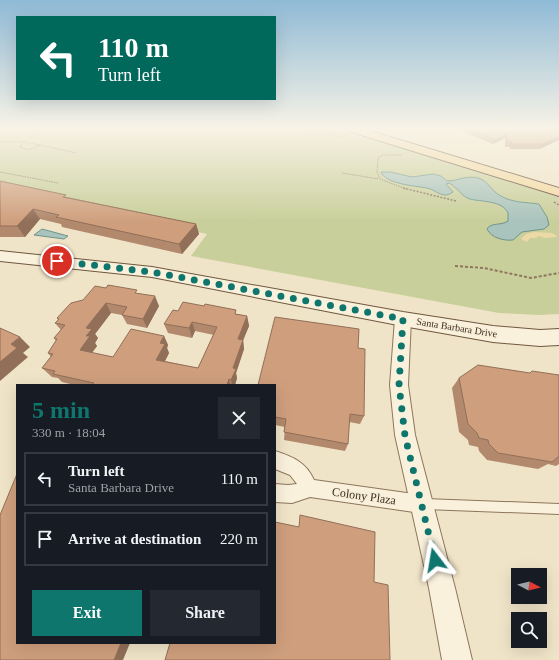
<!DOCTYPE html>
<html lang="en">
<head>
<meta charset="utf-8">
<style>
  :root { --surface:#171b24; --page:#242831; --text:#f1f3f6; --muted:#9ea1a6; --line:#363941; --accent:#0f766e }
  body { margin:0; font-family:"Times New Roman",serif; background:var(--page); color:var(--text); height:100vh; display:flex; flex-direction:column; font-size:15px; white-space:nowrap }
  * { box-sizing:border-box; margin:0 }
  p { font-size:13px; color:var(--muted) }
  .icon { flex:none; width:22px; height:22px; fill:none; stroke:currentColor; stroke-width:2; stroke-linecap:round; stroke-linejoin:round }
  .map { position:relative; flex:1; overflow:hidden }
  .drawer { position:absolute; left:16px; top:384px; width:260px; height:260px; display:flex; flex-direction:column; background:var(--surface); border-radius:0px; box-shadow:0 4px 16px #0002 }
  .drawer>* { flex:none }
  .banner { position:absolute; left:16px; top:16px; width:260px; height:84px; border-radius:0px; box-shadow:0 4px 16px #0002; background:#00695c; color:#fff; overflow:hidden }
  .needle { width:26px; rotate:97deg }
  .tools { position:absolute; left:511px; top:568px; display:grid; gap:8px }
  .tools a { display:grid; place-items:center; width:36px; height:36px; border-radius:0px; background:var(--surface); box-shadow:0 4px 16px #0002; font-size:20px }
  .pin { position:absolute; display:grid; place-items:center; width:34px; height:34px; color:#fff; margin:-17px; border:2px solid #fff; border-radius:50%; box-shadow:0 1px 4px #0007 }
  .me { position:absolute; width:44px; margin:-22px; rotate:346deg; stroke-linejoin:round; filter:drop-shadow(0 0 3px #0008) }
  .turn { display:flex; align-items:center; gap:14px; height:84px; padding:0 16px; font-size:18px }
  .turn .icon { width:52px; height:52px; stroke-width:2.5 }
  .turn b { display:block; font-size:28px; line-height:34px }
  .round { display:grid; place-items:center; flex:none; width:42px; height:42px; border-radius:0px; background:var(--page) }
  .head { display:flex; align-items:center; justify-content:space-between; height:68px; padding:0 16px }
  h1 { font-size:24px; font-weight:700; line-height:30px; color:var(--accent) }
  .cta { display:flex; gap:8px; margin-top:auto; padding:8px 16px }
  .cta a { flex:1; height:46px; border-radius:0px; background:var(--accent); color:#fff; font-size:16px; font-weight:700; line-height:46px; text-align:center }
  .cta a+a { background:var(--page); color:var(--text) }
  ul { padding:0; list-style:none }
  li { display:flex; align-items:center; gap:12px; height:54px; margin:0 8px 6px; padding:0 8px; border:2px solid var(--line); border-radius:0px }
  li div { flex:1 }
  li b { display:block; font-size:15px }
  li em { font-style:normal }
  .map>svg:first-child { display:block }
</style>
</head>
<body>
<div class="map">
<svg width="559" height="660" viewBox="0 0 559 660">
  <rect width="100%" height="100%" fill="#f0e4c8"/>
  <path fill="#c9cf9b" d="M0,129H334L483,172L559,197V314L540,315L499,313L191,256L207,234L0,187Z"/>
  <path fill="#ecd9a5" d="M534,232L552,233L557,236L556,237L546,238L538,236L536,238H530L527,242L521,239L526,234Z"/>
  <path fill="#a9c4bc" stroke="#6f938a" d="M381,172H390L412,177L433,174L441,176L447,181C458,181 466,175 478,178C487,180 491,190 499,195C512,203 525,202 539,204L547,217L549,225L544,229L522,232L513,240C504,241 491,238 487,229C491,222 501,226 508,221V213C502,200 481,202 470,199C462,197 457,187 449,183L446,184L453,192C450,194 448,195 444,195C438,194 433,189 427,188C416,186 385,184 381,172Z
    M42,229L68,236L64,239L34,235Z"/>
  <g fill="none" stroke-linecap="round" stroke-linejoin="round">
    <g stroke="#8d765c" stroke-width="2">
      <path id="service" d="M425,499L559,504V514L425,509L421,508L420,504L421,500Z"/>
    </g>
    <g stroke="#8d765c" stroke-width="2">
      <path id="minor" d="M275,451C293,457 306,462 314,480L421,495L428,497L430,504L428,511L421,513L310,497L292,503L275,502V484L288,485L297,484L290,475L275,469Z"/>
    </g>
    <g stroke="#8d765c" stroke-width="2">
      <path id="tertiary" d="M403,313L408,315L411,319L408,385L415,435L455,588L472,660H442L429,588L395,435L390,385L395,319L398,315Z"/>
    </g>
    <g stroke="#6f573f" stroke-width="2">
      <path id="secondary" d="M0,251L152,267L403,312L493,326L540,330L559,329V345L540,346L493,342L403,326L152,277L0,261Z"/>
    </g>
    <g stroke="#5b4430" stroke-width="2">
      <path id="primary" d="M347,129H364L559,188V196L348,131Z"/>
    </g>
    <path stroke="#8d765c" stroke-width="1" stroke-dasharray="1.5 1" stroke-linecap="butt" d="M291,129L344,137
      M323,129L339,135
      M0,142H24L42,129
      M24,142L40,145L29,150L20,147Z
      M40,145L76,153
      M401,155H383L378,158L377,172L380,179L406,189
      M0,172L58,183
      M342,173L379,179"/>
    <path stroke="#8d765c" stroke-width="1.5" stroke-dasharray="2 1.5" stroke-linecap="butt" d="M403,188L456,201
      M554,202L559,205"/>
    <path stroke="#8d765c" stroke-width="2" stroke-dasharray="3 2" stroke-linecap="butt" d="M455,266L484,268L531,278L559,273"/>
    <use href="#service" fill="#faf1dc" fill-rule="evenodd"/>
    <use href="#minor" fill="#faf1dc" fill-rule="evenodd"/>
    <use href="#tertiary" fill="#faf1dc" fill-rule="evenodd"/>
    <use href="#secondary" fill="#faf1dc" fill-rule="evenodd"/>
    <use href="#primary" fill="#f3d9a0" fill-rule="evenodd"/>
  </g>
  <path fill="#b2896c" d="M457,129H499L512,132L559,129V140L539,149H510V147H505V138L493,144Z
    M0,181L67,197L196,224L199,234L182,254L62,227L61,224L40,219L25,237H0Z
    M139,294L159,306L147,328L127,324L122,315L111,313L95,334L98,338L95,343L97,346L92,353L113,357L164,336L168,345L167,348L169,353L165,361L198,368L214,335L195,331L192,338L168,333L164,324L178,311L237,314L247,316L249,326L243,340L244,349L236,373L237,378L235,385H74L62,382L58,378L52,377L42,368L51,357L48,353L56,341L54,338L61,330L55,323L58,320L57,318L71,303Z
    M358,348L364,416L360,424L349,422L348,444L345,451L284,440L285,427L275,425V385Z
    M530,373L559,375V464L556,466L548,464L538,469L487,460L479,451L478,447L469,445L468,440L459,432L452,388L459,378Z"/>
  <path fill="#916f58" d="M507,134L505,138L493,144L495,140Z
    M559,137V140L539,149L542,144Z
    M33,209L40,219L25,237L17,226Z
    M196,224L199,234L182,254L179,244Z
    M155,296L159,306L147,328L143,319Z
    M106,303L111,313L95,334L98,338L95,343L97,346L87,359L80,350L86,336V328Z
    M247,316L249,326L240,348L238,339Z
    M192,322L195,331L192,338L189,328Z
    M164,336L168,345L167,348L169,353L161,369L156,360L160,343Z
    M20,337L30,347L23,353L28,357L0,381V362L11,344Z
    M243,340L244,349L236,373L237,378L235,385H232L231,380L233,368Z
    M229,379L230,385H227Z
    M121,643H130L123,660H114Z"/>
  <path fill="#cf9f7d" stroke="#916f58" d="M470,129H499L512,132L525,129H559V137L542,144H512V143L507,142V134L495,140Z
    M0,181L66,195L63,197L196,224L179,244L56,217L59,215L33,209L17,226H0Z
    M108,285L137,290L135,293L155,296L143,319L122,315L127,307L106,303L86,328L92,329L86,336H90L80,350L113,357L131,329L164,336L160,343L165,344L156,360L198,368L217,327L192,322L189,328L164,324L173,310L178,311L183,302L204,306L205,304L236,310L235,314L247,316L238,339L243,340L233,368L236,369L231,380L229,379L227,385H92L94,383L53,374L55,371L42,368L53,354L48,353L57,339L54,338L65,325L55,323L59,319L57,318L71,303L83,300L95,286L106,288Z
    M275,317L359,329L358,348L365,349L364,416L350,414L348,444L284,432L286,419L275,417V385H258Z
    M0,328L20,337L11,344L17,348L0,362Z
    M478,365L530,373L532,371L559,375V457H558L552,462L498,453L489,444L488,440L479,438L477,433L468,424L459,378Z
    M17,474V643H121L114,660H0V515Z
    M300,515L375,532L374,582L388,585L390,660H165L170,643H275V522L299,527Z"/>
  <linearGradient id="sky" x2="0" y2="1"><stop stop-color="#8fbad6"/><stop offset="0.58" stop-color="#f8f3e6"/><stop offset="1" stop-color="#f8f3e6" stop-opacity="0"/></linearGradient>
  <rect width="559" height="222" fill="url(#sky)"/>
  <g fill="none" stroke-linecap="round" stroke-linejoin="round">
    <path stroke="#0f766e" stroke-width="7" stroke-dasharray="0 12.6" d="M57,261L152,272L403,319L399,385L405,436L435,560"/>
  </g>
  <g text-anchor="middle" stroke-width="3" stroke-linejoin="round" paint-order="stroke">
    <g font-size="10" fill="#3d2e20" stroke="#f7eed8">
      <text transform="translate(457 327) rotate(9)" y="4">Santa Barbara Drive</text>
    </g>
    <g font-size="12" fill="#3d2e20" stroke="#f7eed8">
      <text transform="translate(364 496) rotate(8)" y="4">Colony Plaza</text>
    </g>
  </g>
</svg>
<div class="tools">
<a><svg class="needle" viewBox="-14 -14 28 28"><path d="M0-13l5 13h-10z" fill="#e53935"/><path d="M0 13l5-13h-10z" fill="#9ea1a6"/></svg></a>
<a><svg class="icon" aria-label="search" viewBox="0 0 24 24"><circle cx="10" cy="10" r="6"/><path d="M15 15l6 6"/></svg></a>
</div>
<div class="pin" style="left:57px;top:261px;background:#d93025"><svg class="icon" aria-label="arrive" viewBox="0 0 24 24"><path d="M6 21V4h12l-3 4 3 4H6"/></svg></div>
<svg class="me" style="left:435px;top:560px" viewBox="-20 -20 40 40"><path d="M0-17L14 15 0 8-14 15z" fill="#0f766e" stroke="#fff" stroke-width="4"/></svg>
<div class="banner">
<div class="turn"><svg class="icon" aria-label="left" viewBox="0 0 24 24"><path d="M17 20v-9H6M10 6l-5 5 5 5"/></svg><div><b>110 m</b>Turn left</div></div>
</div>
<section class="drawer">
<div class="head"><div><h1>5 min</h1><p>330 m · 18:04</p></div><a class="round"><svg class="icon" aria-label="close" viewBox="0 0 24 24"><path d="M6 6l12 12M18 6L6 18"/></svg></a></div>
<ul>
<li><svg class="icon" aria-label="left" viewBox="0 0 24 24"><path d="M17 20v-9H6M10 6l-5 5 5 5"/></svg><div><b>Turn left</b><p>Santa Barbara Drive</p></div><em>110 m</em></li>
<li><svg class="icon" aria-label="arrive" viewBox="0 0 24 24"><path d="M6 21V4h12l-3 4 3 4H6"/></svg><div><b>Arrive at destination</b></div><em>220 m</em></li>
</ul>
<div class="cta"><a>Exit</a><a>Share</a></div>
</section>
</div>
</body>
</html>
